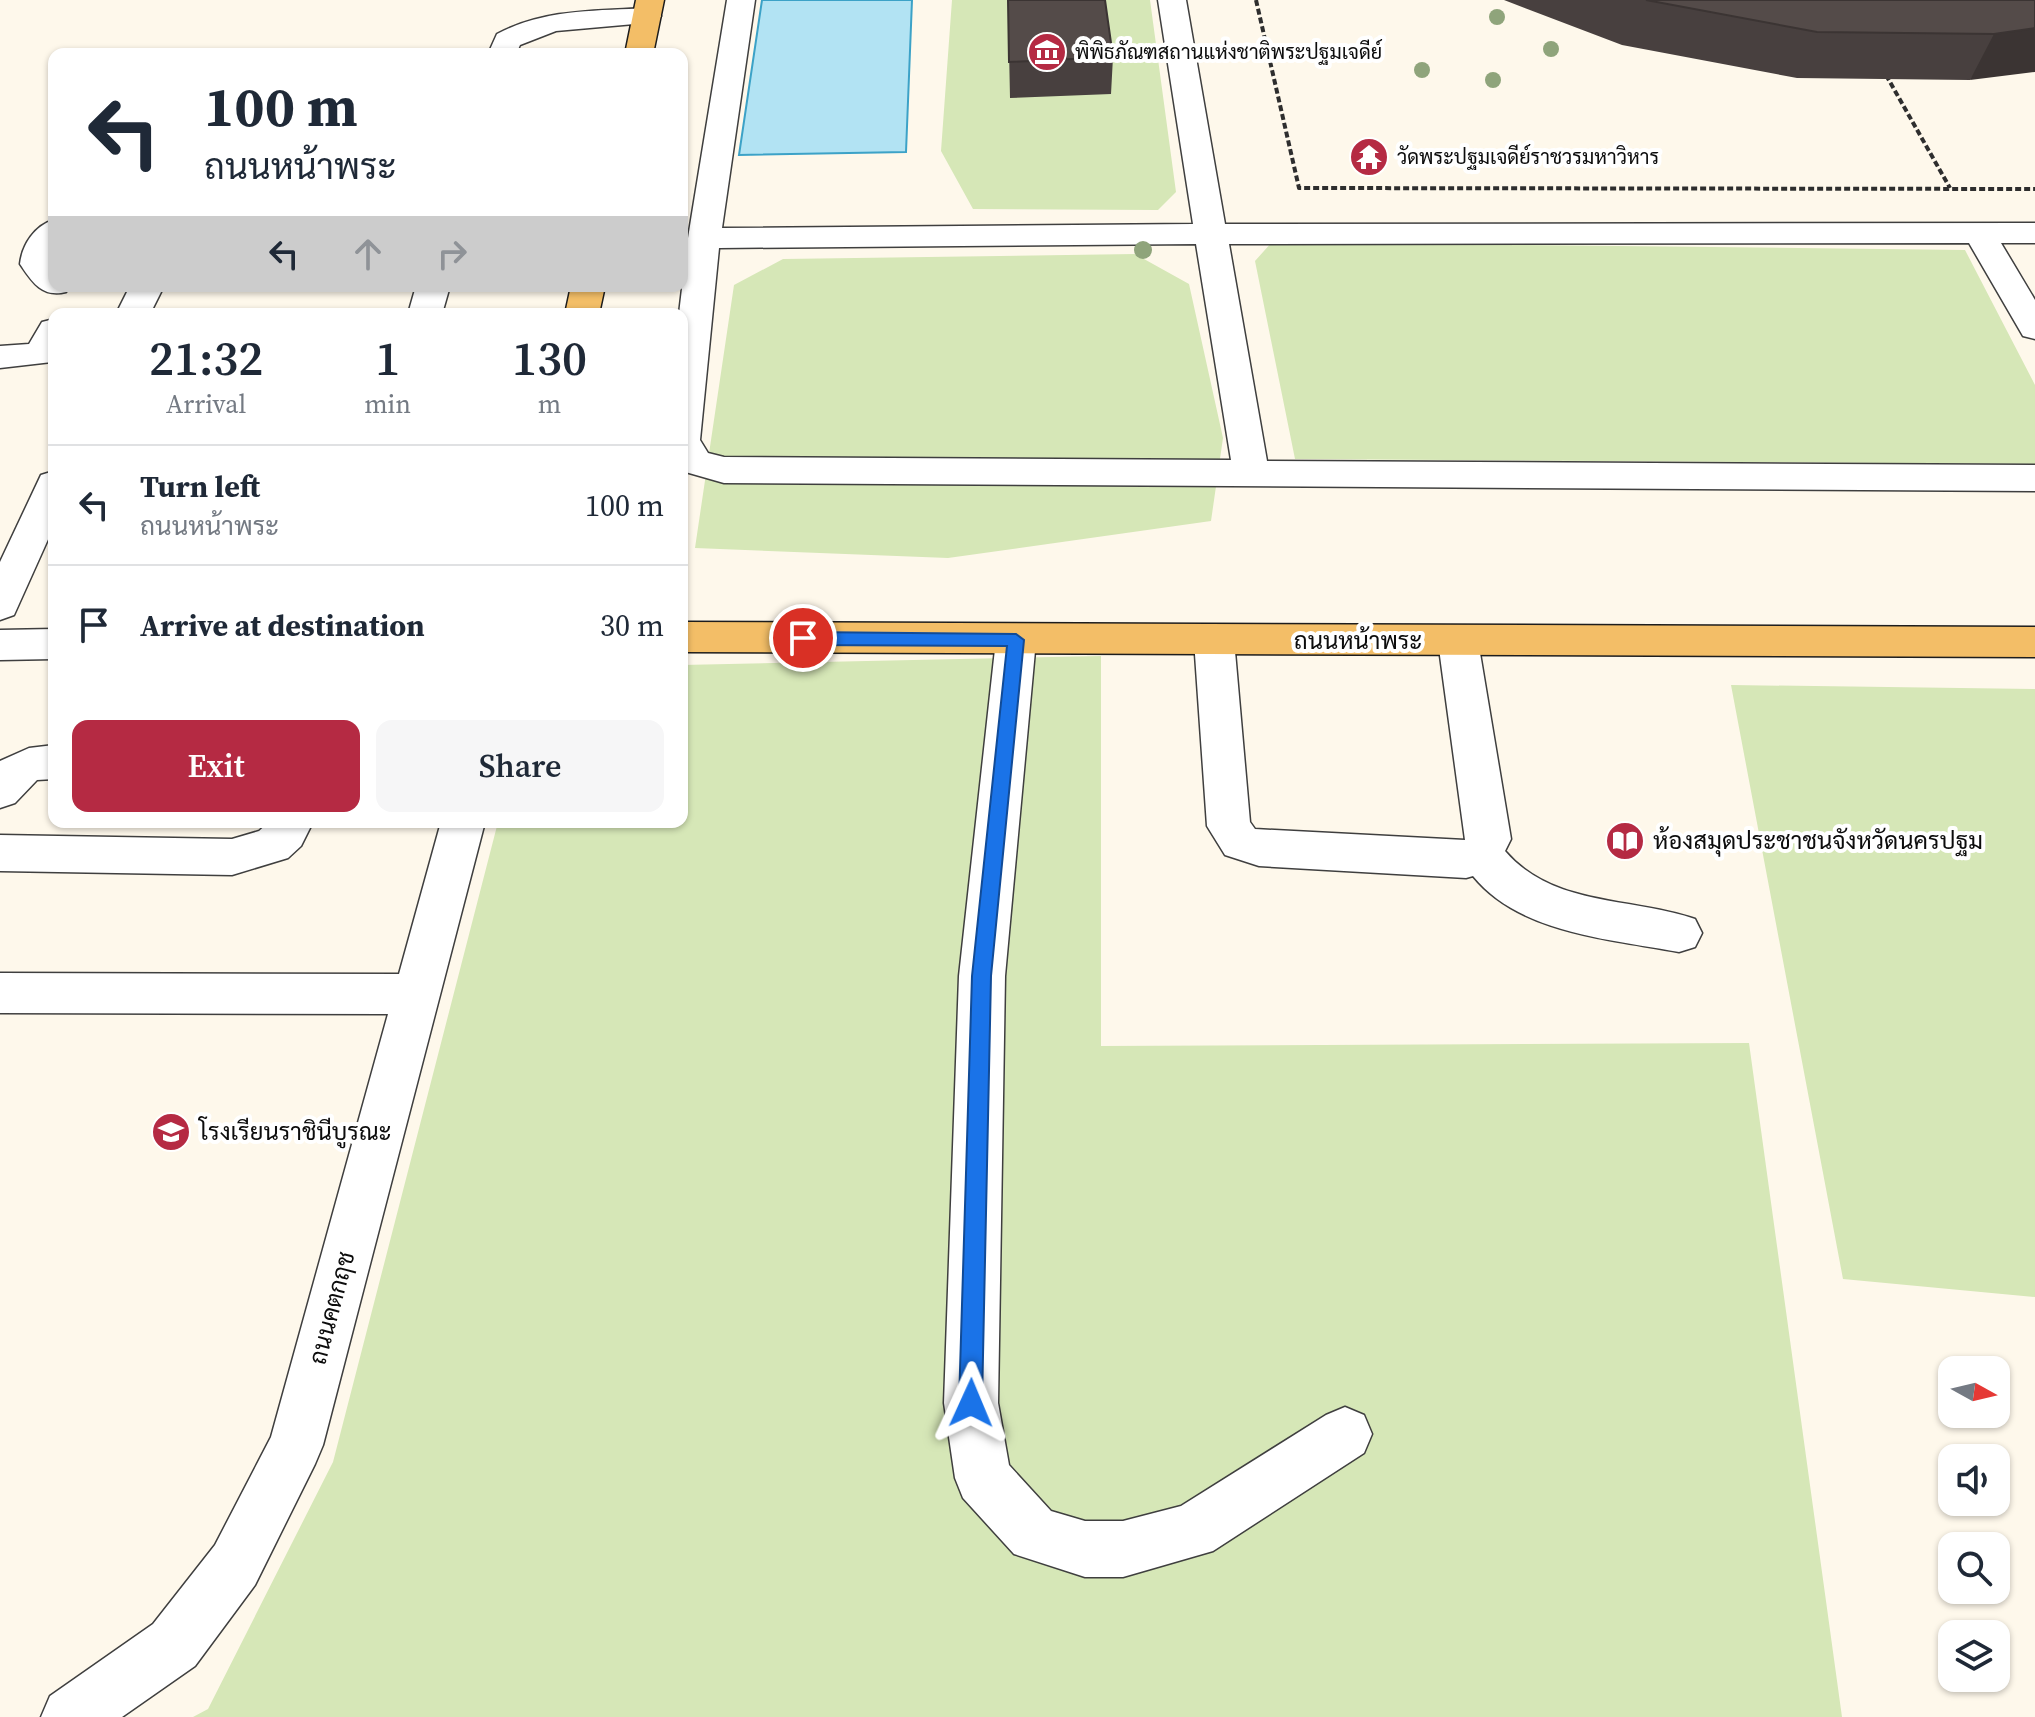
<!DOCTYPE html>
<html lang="en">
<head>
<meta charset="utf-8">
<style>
  :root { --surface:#fff; --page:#f6f6f7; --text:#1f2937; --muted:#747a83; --line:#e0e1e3; --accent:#b52a43 }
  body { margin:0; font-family:"Source Serif 4",Sarabun,serif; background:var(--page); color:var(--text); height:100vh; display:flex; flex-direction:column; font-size:30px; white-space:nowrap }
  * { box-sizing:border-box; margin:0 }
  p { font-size:26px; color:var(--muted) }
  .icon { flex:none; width:44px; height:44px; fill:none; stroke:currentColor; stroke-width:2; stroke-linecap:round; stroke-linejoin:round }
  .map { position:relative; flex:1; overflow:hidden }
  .panel { position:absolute; left:48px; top:308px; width:640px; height:520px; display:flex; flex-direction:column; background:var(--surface); border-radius:16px; box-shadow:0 2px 6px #0004 }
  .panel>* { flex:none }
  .hud { position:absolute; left:48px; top:48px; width:640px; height:244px; border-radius:16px; box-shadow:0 2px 6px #0004; background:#fff; color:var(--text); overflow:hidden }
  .needle { width:52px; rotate:98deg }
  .controls { position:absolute; left:1938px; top:1356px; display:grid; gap:16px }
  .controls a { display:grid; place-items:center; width:72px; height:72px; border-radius:16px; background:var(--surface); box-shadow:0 2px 6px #0004; font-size:40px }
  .pin { position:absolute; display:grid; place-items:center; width:68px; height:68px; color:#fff; margin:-34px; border:4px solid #fff; border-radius:50%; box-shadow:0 2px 8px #0007 }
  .me { position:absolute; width:88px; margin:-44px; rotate:1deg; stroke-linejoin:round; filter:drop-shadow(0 0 6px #0008) }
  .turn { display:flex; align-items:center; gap:28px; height:168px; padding:0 24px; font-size:36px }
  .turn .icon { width:104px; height:104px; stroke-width:2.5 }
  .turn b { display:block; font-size:56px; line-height:68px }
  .lanes { display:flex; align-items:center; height:76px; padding:0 24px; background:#0003; justify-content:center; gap:40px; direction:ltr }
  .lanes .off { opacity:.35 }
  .eta { display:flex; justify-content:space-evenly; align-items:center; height:136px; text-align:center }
  .eta b { font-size:48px; font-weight:600; line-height:56px }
  .primary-button { display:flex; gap:16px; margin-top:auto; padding:16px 24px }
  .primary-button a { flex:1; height:92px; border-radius:16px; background:var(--accent); color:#fff; font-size:32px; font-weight:600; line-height:92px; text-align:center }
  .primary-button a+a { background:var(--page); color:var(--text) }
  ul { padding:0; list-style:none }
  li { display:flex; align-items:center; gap:24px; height:120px; padding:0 24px; border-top:2px solid var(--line) }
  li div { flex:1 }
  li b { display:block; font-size:30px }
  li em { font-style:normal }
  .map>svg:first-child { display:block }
</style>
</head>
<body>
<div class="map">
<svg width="2035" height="1717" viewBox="0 0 2035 1717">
  <rect width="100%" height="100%" fill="#fef8eb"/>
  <path fill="#d6e7b7" d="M952,0H1150L1176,192L1158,210L973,209L941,151Z
    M1272,242L1965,250L2035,385V464L1295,459L1255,261Z
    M1135,254L1189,284L1223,438L1211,521L948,558L695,548L734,285L783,259Z
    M1101,656V1046L1749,1043L1842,1717H193L208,1709L333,1462L498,822H682V665Z
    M1731,685L2035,689V1297L1843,1279Z"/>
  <path fill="#b2e3f3" stroke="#3ca2c7" stroke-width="2" d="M762,0H912L906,152L739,155Z"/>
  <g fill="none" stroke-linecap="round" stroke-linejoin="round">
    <g stroke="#3f3f3f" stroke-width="3">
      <path id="minor" d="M727,0H755L722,228L1193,224L1158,0H1186L1225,224L2035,223V243H2001L2035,300V339L2023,336L1969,243L1229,244L1267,461L2035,465V491L724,483L682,471V314H679L688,238ZM1196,244L1231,460L724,457L708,453L700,440L719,248Z
        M647,8L657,10L661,16L657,22L556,31L520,45L516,54H488L497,34C544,9 595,11 647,8Z
        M54,220V286H70L66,292C42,298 32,282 20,264C22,245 35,225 54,220Z
        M130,286H164L150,314H116Z
        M416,286H450L442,314H408Z
        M54,319L52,362L0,368V346L29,344L42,322Z
        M54,471V526L14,615L0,620V562L41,475Z
        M1016,625L1030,629L1036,640L1005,976L998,1403L1009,1465L1051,1511L1085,1521H1123L1181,1506L1326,1415L1345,1407L1364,1415L1372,1434L1364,1453L1213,1551L1123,1577H1085L1014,1554L963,1498L955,1478L944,1403L959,976L996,640L1002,629Z
        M1214,625L1228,629L1234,640L1250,822L1255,829L1465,840L1438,641L1444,630L1458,626L1472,630L1478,641L1511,839L1505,851C1553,907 1631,897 1695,919L1702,933L1695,947L1679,952C1611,939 1520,934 1473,876L1466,878L1259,866L1225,855L1207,826L1194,640L1200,629Z
        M54,629V659L0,660V630Z
        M54,745V779L37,780L15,803L0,808V761L29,748Z
        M269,822H313L301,846L288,858L232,875L0,871V835L232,839L259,831Z
        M441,822H485L323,1445L315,1464L255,1585L195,1666L122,1717H41L50,1696L153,1624L215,1545L271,1437L388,1014L0,1013V973L399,974Z"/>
    </g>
    <g stroke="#1d1d1d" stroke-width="3">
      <path id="major" d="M636,0H664L653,54H625Z
        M571,286H605L599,314H565Z
        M682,622L2035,627V657L682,652Z"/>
    </g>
    <path stroke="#2e2e2e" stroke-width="4" stroke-dasharray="6 3" stroke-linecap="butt" d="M1256,0L1299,188L2035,189
      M1886,75L1950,188"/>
    <use href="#minor" fill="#fff" fill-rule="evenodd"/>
    <use href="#major" fill="#f3be67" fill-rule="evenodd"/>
  </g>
  <g fill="#8fa47b">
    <circle cx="1497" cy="17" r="8"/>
    <circle cx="1551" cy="49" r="8"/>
    <circle cx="1422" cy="70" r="8"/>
    <circle cx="1493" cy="80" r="8"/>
    <circle cx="1143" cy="250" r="9"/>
  </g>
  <path fill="#48403f" d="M1008,0L1113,57L1111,94L1010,98Z
    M1504,0H2035L1970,80L1797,78L1622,45Z"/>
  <path fill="#3b3433" d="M2035,28V72L1970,80L1994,34Z"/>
  <path fill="#544b49" stroke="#3b3433" stroke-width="2" d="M1008,0H1105L1113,57L1009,62Z
    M1646,0H2035V28L1994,34L1817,32Z"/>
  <path fill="#1a73e8" stroke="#114b97" stroke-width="2" d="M803,632L1016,634L1024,640L991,976L982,1403L979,1411L971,1414L963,1411L959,1403L972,976L1007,646L803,645L795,638Z"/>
  <defs>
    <g id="museum-disc" transform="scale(2)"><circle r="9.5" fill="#b52a43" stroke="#fff"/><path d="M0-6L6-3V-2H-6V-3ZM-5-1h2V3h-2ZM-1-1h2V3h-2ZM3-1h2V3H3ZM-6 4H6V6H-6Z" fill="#fff"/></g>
    <g id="temple-disc" transform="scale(2)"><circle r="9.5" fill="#b52a43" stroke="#fff"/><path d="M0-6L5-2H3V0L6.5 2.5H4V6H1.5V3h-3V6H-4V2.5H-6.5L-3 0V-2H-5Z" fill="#fff"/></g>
    <g id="library-disc" transform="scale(2)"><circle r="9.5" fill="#b52a43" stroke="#fff"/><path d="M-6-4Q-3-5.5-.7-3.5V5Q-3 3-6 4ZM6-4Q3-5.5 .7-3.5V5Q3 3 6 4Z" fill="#fff"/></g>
    <g id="school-disc" transform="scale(2)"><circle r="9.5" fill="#b52a43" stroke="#fff"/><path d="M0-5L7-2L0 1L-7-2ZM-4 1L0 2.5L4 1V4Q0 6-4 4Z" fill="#fff"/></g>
  </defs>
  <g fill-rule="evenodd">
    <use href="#museum-disc" x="1047" y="52"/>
    <use href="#temple-disc" x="1369" y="157"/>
    <use href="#library-disc" x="1625" y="841"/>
    <use href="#school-disc" x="171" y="1132"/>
  </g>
  <g text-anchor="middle" stroke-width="8" stroke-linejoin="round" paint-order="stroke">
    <g font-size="20" fill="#0c0c0c" stroke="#fff" text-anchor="start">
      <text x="1075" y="59">พิพิธภัณฑสถานแห่งชาติพระปฐมเจดีย์</text>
      <text x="1397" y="164">วัดพระปฐมเจดีย์ราชวรมหาวิหาร</text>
    </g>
    <g font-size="24" fill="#0c0c0c" stroke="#fff">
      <text x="1358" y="649">ถนนหน้าพระ</text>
      <text transform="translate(332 1308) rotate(-75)" y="8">ถนนคตกฤช</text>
    </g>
    <g font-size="24" fill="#0c0c0c" stroke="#fff" text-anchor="start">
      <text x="1653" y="849">ห้องสมุดประชาชนจังหวัดนครปฐม</text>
      <text x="199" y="1140">โรงเรียนราชินีบูรณะ</text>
    </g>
  </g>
</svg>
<div class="controls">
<a><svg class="needle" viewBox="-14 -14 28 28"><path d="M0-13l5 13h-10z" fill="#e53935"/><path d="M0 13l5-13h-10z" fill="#747a83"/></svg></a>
<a><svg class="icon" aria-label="sound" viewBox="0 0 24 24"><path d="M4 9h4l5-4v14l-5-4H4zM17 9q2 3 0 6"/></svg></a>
<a><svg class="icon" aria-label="search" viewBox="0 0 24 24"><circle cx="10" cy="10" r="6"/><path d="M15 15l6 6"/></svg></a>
<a><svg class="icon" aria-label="layers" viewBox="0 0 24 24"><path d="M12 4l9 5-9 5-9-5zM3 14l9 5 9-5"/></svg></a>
</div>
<div class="pin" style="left:803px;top:638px;background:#d93025"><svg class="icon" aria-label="arrive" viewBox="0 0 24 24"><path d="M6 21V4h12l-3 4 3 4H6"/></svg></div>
<svg class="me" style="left:971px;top:1403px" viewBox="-20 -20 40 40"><path d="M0-17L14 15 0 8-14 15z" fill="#1a73e8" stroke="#fff" stroke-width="4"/></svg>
<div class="hud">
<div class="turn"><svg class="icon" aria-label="left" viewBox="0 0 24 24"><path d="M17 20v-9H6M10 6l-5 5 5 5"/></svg><div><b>100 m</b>ถนนหน้าพระ</div></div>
<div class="lanes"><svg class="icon" aria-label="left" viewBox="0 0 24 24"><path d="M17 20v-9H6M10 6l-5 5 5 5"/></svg><svg class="icon off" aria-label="ahead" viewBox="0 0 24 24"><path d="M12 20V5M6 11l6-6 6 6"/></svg><svg class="icon off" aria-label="right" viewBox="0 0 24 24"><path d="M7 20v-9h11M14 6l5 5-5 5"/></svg></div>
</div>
<section class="panel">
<div class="eta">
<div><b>21:32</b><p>Arrival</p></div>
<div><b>1</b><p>min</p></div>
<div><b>130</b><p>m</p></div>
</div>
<ul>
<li><svg class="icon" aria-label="left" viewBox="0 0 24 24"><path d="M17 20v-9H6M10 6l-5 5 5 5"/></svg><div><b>Turn left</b><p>ถนนหน้าพระ</p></div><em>100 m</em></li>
<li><svg class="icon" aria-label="arrive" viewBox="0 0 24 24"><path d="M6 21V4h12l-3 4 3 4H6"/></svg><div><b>Arrive at destination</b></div><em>30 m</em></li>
</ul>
<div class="primary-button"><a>Exit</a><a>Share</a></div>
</section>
</div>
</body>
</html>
